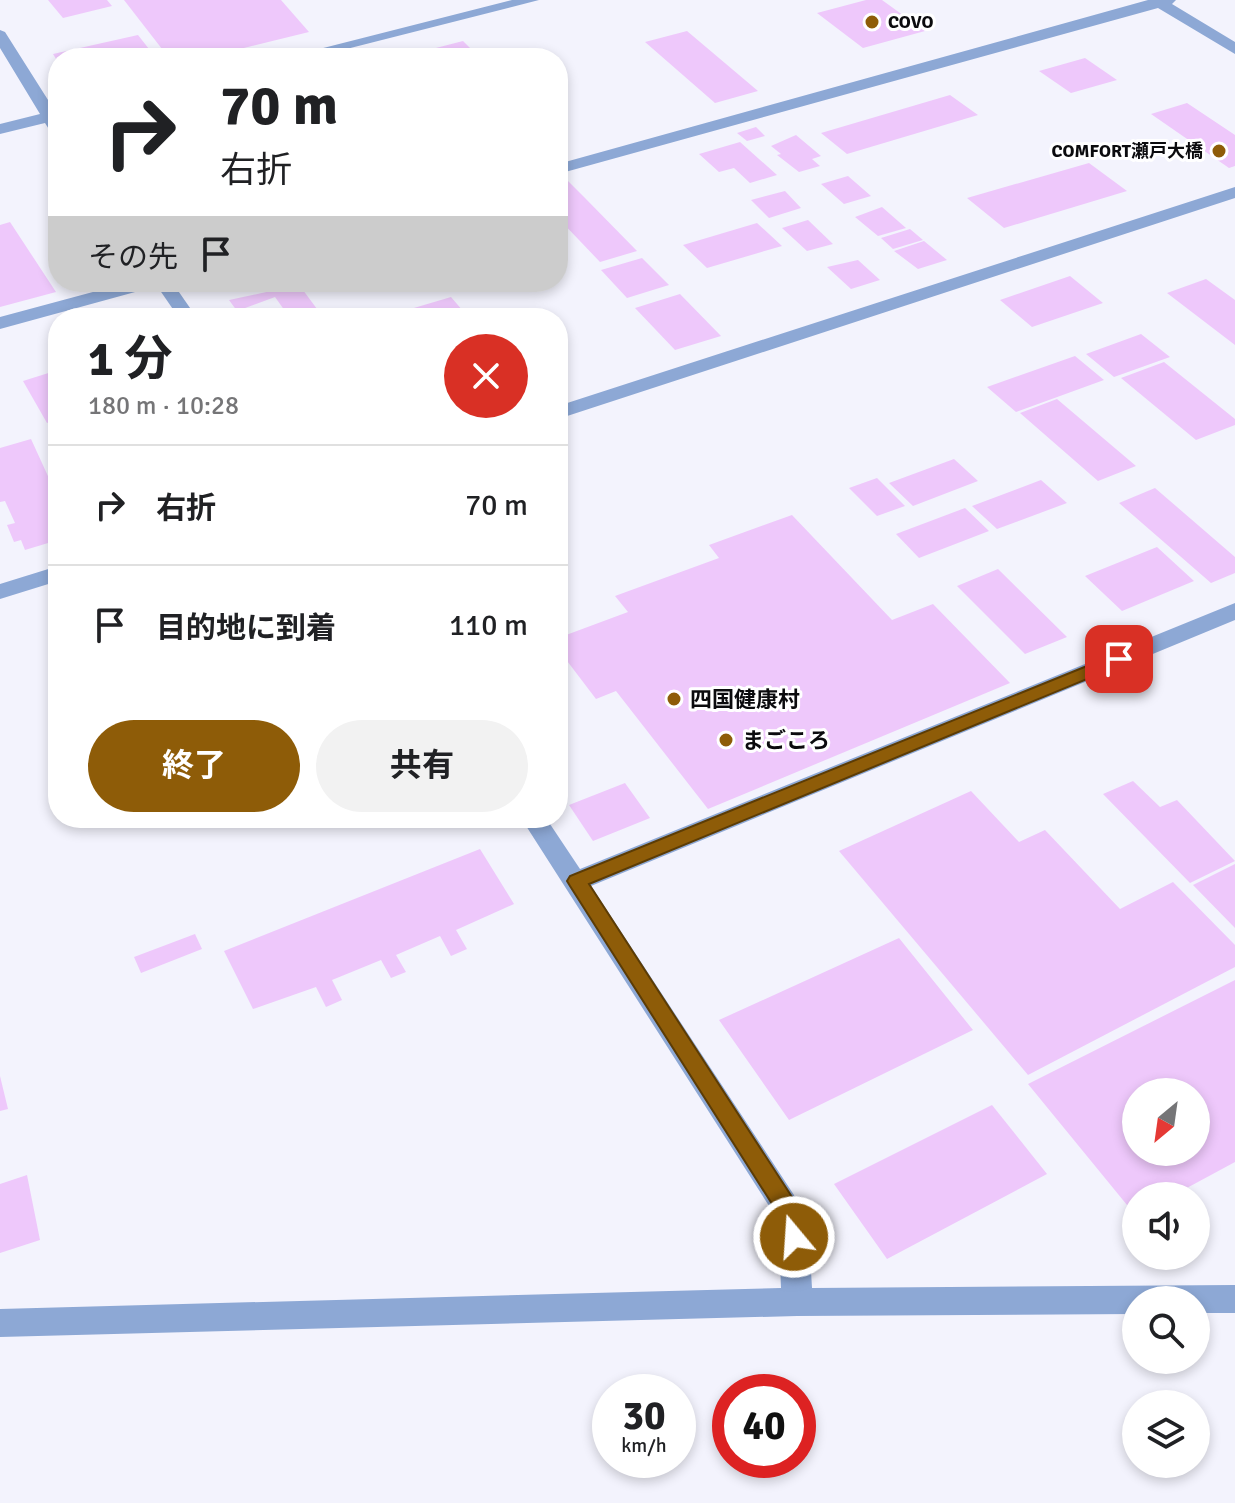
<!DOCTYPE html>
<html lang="ja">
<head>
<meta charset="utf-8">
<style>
  :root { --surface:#fff; --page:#f2f2f2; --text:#202124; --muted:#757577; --line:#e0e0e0; --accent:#8e5c08 }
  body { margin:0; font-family:Signika,"Noto Sans JP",sans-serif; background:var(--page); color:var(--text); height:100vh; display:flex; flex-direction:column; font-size:30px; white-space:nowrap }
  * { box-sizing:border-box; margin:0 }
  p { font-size:26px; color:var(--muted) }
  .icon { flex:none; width:44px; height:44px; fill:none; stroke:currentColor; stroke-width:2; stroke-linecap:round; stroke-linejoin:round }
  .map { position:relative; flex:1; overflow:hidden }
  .panel { position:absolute; left:48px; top:308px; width:520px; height:520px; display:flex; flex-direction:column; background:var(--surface); border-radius:32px; box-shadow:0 4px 12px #0003 }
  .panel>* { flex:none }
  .guide { position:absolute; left:48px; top:48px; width:520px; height:244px; border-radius:32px; box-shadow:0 4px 12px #0003; background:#fff; color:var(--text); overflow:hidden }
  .needle { width:52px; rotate:209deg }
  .fabs { position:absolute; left:1122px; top:1078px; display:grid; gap:16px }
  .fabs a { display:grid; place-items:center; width:88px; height:88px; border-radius:50%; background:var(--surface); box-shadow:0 4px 12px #0003; font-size:40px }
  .speed { position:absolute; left:592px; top:1374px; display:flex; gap:16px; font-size:40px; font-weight:700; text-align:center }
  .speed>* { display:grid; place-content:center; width:104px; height:104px; border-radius:50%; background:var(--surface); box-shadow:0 4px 12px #0003; line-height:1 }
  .speed small { font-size:20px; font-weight:400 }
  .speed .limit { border:12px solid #d22; background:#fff; color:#111 }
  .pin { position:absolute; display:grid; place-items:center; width:68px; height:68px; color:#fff; margin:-34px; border-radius:16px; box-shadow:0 4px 12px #0006 }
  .me { position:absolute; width:88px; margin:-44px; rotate:342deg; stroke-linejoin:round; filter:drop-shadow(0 0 6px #0008) }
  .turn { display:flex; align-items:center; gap:28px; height:168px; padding:0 40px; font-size:36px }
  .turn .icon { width:104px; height:104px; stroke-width:2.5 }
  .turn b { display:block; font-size:56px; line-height:68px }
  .then { display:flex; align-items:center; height:76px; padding:0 40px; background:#0003; gap:16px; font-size:30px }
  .round { display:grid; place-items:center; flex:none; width:84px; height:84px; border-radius:42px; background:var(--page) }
  .summary { display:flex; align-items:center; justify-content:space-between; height:136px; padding:0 40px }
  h1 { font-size:48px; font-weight:700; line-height:60px }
  .action { display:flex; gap:16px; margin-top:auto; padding:16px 40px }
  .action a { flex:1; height:92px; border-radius:48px; background:var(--accent); color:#fff; font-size:32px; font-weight:700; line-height:92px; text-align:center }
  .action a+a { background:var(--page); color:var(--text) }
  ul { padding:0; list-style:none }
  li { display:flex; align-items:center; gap:24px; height:120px; padding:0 40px; border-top:2px solid var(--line) }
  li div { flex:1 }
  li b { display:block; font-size:30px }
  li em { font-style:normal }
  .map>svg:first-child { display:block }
</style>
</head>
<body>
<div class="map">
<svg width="1235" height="1503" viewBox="0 0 1235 1503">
  <rect width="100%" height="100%" fill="#f3f3fd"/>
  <path fill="#eec8fb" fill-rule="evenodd" d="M48,0H107L112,6L63,18Z
    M124,0H281L309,32L203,58H169Z
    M866,0H882L925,31L863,48L817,13Z
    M687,31L758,91L715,103L645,42Z
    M138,35L149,49L112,58H58V62L53,54Z
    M463,41L480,58H401V57Z
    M1085,58L1117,80L1071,93L1039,71Z
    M950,95L978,115L847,154L821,133Z
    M1187,103L1235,135V166L1229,168L1151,114Z
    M756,127L765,136L747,141L737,133Z
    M796,135L821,156L812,159L820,166L799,172L777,155L781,154L771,146Z
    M740,142L777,175L750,183L734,168L719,172L699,154Z
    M1089,163L1127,191L1004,228L967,198Z
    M848,176L871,196L844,204L821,184Z
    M566,179L585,198L637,251L600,262L558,218V181Z
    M785,191L801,208L769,218L751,200Z
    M882,207L906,228L878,236L855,217Z
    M808,220L833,244L807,251L782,228Z
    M10,222L56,292L0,307V225Z
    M757,223L782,246L707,268L683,245Z
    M910,229L923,240L893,249L881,238Z
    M924,241L947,260L918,269L894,251Z
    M642,258L669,285L627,298L601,270Z
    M858,260L880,280L851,289L827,267Z
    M1070,276L1103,303L1032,327L1000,300Z
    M1206,279L1235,300V345L1167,293Z
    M265,282H297L320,313L290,318L275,297L237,311L229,300L271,291Z
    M486,282H525V283L495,292Z
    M680,294L721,336L675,350L635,308Z
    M451,297L469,318H402L397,313Z
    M1141,334L1170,357L1114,377L1086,354Z
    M1075,356L1104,380L1016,412L987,387Z
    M1164,362L1235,419V425L1196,440L1121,378Z
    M58,370V419L47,423L23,381Z
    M1057,399L1136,466L1098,481L1020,413Z
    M31,439L58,498V540L25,550L21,540L14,542L7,525L15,523L5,501L0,502V448Z
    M954,459L978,481L913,506L889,483Z
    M877,478L905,506L877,516L849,488Z
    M1041,480L1067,503L997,529L972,506Z
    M1155,488L1235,557V573L1211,583L1119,503Z
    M965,508L989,531L919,558L896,534Z
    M792,515L892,620L933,604L1010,683L708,809L616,691L596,699L558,649V638L628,612L615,596L719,558L709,545Z
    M1157,547L1194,581L1122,611L1085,576Z
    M998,569L1067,637L1025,654L957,586Z
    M1133,781L1160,807L1177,800L1235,861L1190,883L1103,794Z
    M625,783L650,818L593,841L569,805Z
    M971,791L1019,842L1045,830L1120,909L1173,882L1235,945V967L1028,1075L839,851Z
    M480,849L514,904L456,930L467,949L451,956L440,936L396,955L406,972L391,978L381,960L332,980L342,1000L326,1007L316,987L253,1009L224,951Z
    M1235,864V928L1193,885Z
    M195,934L202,949L141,973L134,957Z
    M899,938L973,1030L789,1120L719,1020Z
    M1235,980V1162L1172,1196H1136V1216L1028,1084ZM1136,1092H1196V1152H1136Z
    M0,1076L8,1109L0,1111Z
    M992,1105L1047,1174L887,1259L834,1184Z
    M27,1175L40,1240L0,1253V1184Z"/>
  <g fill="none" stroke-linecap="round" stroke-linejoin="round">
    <path fill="#8da8d5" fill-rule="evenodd" d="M512,0H539L311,58H284Z
      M1148,0H1176L1172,4L1235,42V54L1158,8L558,174V164Z
      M0,30L5,32L55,111L58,110V135L52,134L45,123L0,134V124L40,114L0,48Z
      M1235,187V198L558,419V406Z
      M130,282H172L197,318H179L157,286L0,329V317Z
      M58,566V581L0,599V584Z
      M1235,603V620L591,886L794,1195L809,1237L812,1288L1235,1285V1313H1196V1300H1136V1314L797,1316L0,1337V1309L781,1288L779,1237L771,1209L521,818H546L580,869Z"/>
  </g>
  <path fill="#8e5c08" stroke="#5c3c05" stroke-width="2" d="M1119,653L1128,659L1126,663L589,884L792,1197L805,1237L802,1244L794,1247L786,1244L774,1207L570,886L567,881L570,876Z"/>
  <g fill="#8e5c08" stroke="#fff" stroke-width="3">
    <circle cx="872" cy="22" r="8"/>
    <circle cx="1219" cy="151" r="8"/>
    <circle cx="674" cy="699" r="8"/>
    <circle cx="726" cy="740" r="8"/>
  </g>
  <g text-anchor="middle" stroke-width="6" stroke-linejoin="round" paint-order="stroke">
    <g font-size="18" font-weight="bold" fill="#0b0b0e" stroke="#fff" text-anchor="start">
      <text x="888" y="28">COVO</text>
      <text x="1203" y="157" text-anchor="end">COMFORT瀬戸大橋</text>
    </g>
    <g font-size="22" font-weight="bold" fill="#0b0b0e" stroke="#fff" text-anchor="start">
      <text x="690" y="707">四国健康村</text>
      <text x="742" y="748">まごころ</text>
    </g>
  </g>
</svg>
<div class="fabs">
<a><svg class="needle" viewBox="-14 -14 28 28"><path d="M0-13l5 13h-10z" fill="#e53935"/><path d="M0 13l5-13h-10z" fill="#757577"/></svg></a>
<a><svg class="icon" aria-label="sound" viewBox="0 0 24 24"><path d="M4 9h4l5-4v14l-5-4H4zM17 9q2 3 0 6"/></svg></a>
<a><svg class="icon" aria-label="search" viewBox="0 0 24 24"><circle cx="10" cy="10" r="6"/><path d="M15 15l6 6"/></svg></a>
<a><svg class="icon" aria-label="layers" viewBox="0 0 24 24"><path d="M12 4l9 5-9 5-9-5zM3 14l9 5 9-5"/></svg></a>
</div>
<div class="speed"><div>30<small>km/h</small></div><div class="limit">40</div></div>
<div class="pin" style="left:1119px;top:659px;background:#d93025"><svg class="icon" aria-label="arrive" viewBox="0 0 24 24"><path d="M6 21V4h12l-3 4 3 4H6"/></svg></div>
<svg class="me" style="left:794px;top:1237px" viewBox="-20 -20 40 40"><circle r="17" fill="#8e5c08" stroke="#fff" stroke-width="3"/><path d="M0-11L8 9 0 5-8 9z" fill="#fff"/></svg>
<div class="guide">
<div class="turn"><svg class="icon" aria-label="right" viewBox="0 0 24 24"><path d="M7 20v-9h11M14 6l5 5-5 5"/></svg><div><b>70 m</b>右折</div></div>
<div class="then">その先<svg class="icon" aria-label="arrive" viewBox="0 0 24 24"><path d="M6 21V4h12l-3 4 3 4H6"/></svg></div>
</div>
<section class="panel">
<div class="summary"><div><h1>1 分</h1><p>180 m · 10:28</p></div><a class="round" style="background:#d93025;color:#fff"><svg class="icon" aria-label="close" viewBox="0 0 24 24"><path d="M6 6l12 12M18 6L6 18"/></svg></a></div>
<ul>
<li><svg class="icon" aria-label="right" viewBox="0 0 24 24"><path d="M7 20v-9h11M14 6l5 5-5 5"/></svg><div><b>右折</b></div><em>70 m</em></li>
<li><svg class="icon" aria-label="arrive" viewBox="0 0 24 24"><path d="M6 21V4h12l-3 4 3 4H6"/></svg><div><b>目的地に到着</b></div><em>110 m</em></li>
</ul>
<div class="action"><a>終了</a><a>共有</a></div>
</section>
</div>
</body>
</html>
